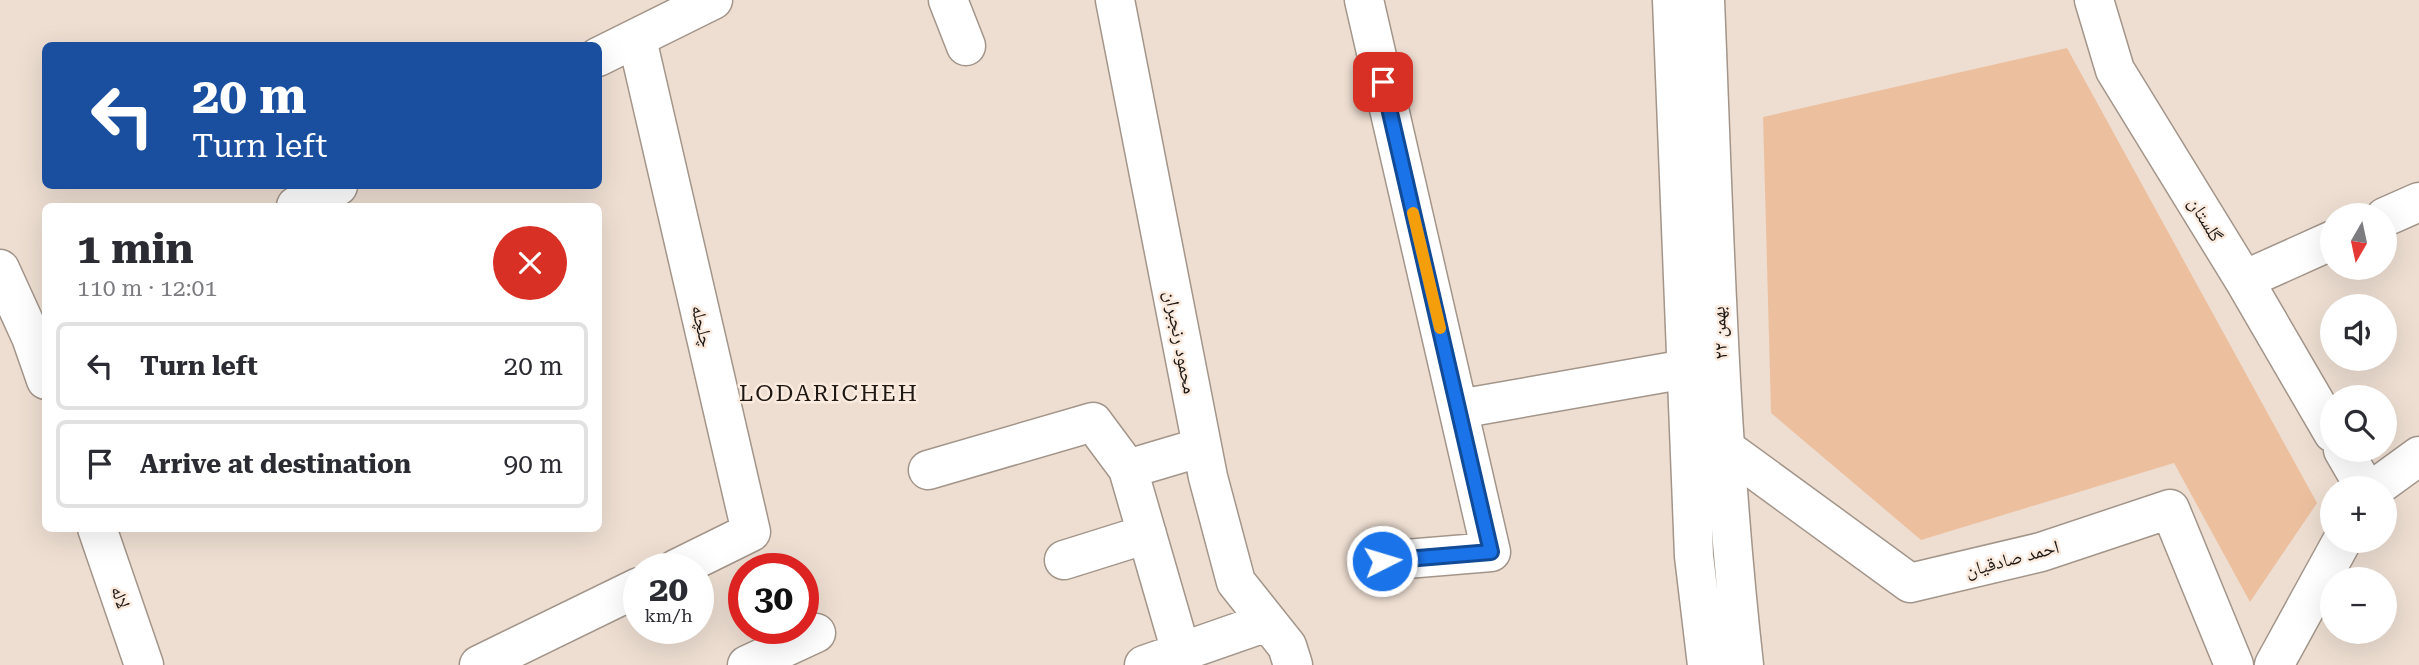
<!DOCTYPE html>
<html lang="en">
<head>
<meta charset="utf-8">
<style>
  :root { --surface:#fff; --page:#f7f7f7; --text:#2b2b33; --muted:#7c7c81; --line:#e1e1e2 }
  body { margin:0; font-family:"Roboto Serif","Noto Naskh Arabic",serif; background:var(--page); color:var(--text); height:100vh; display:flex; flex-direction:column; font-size:26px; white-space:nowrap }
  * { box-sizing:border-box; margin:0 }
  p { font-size:23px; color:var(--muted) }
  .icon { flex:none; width:38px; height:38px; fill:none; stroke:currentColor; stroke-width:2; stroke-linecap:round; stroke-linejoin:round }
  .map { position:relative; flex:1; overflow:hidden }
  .drawer { position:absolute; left:42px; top:203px; width:560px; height:329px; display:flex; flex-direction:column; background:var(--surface); border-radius:10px; box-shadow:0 7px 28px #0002 }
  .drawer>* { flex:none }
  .hud { position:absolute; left:42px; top:42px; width:560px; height:147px; border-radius:10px; box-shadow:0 7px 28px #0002; background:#1a4fa0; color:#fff; overflow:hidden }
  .needle { width:46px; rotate:189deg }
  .fabs { position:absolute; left:2320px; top:203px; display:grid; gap:14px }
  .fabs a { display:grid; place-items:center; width:77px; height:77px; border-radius:50%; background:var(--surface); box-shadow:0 7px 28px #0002; font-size:35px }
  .speed { position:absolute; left:623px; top:553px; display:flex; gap:14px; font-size:35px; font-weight:700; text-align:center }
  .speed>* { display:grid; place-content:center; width:91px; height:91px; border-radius:50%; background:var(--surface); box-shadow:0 7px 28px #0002; line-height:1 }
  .speed small { font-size:18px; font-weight:400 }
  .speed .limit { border:10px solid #d22; background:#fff; color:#111 }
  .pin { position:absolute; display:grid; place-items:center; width:60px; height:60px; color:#fff; margin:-30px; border-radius:14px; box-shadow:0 4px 10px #0006 }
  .me { position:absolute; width:77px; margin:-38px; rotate:85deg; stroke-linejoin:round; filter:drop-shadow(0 0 5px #0008) }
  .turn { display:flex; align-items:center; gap:24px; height:147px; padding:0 35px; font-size:32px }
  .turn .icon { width:91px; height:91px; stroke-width:2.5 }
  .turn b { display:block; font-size:49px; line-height:60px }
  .round { display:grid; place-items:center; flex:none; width:74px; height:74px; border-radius:37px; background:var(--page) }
  .head { display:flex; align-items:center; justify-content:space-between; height:119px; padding:0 35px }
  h1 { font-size:42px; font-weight:700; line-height:52px }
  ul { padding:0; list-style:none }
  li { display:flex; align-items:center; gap:21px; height:88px; margin:0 14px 10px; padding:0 21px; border:4px solid var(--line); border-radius:10px }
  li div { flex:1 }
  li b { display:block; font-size:26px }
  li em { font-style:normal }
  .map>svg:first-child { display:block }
</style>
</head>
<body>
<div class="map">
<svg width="2419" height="665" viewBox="0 0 2419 665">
  <rect width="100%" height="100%" fill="#eeded2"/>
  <path fill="#ecc09f" d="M2067,48L2317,503L2250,602L2174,463L1921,540L1771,413L1763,117Z"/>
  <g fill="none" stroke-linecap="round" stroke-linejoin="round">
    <g stroke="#a3958a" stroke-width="41">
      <path id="minor" d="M948,0L966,46
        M1115,0L1208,477L1236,582L1287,646L1293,665
        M1364,0L1491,552L1382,561
        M2094,0L2115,70L2244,280L2333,433
        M637,39L751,532L676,569
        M598,57L713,0
        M296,206L338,186
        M2385,217L2419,202
        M0,269L31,337L46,380
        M2244,280L2333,240
        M1459,409L1686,369
        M1725,448L1910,583L2041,552L2170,509L2234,665
        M2343,450L2365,488
        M1128,469L1181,652
        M928,470L1093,422L1128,469L1202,447
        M2375,488L2419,456
        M97,528L144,665
        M1064,560L1147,534
        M479,665L639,587
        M747,665L816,633
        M1144,665L1267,622
        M2274,665L2342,541"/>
    </g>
    <g stroke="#a3958a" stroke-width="41">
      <path id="tertiary" d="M1672,0L1694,556L1707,665
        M1705,0C1714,222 1719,444 1744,665"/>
    </g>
    <use href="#minor" stroke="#fff" stroke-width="38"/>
    <use href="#tertiary" stroke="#fff" stroke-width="38"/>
  </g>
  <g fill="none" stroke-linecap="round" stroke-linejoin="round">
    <g stroke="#114b97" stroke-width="18">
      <path id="route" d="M1382,561L1491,552L1383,82"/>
    </g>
    <use href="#route" stroke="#1a73e8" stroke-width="12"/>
    <path stroke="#f59e0b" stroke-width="12" d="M1413,213L1440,328"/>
  </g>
  <g text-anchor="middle" stroke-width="5" stroke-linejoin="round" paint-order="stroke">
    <g font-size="19" fill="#1e1814" stroke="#fbebdf">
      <text transform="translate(2206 219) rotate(59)" y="7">گلستان</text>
      <text transform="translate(703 326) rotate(77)" y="7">چلچله</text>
      <text transform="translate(1719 333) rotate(-93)" y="7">۲۲ بهمن</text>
      <text transform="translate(1181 342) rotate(79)" y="7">محمود رنجبران</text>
      <text transform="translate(2012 558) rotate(-15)" y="7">احمد صادقیان</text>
      <text transform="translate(121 597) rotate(71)" y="7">لاله</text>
    </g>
    <g font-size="23" letter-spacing="2" fill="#1e1814" stroke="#fbebdf">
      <text x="829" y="401">LODARICHEH</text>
    </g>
  </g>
</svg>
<div class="fabs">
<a><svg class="needle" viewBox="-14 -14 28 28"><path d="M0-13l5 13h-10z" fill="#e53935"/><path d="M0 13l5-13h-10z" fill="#7c7c81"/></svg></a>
<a><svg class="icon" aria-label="sound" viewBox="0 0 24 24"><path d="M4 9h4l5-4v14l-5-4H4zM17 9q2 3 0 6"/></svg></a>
<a><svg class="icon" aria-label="search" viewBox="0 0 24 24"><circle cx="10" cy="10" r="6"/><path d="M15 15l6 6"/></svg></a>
<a>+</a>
<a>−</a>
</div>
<div class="speed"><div>20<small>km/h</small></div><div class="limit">30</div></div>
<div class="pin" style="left:1383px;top:82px;background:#d93025"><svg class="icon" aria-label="arrive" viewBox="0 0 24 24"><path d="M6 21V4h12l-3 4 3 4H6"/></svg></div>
<svg class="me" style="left:1382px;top:561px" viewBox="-20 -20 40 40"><circle r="17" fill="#1a73e8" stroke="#fff" stroke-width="3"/><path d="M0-11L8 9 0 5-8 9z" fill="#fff"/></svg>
<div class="hud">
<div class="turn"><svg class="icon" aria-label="left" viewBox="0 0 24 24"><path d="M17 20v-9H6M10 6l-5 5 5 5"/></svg><div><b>20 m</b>Turn left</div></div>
</div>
<section class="drawer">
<div class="head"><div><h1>1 min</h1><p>110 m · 12:01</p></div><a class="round" style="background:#d93025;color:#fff"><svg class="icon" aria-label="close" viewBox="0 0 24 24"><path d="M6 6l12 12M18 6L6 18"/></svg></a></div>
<ul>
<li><svg class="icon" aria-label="left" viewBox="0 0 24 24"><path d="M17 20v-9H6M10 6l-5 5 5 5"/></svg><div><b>Turn left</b></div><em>20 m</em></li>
<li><svg class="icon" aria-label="arrive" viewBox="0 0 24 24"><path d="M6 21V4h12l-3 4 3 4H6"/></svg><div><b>Arrive at destination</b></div><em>90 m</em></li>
</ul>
</section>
</div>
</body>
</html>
